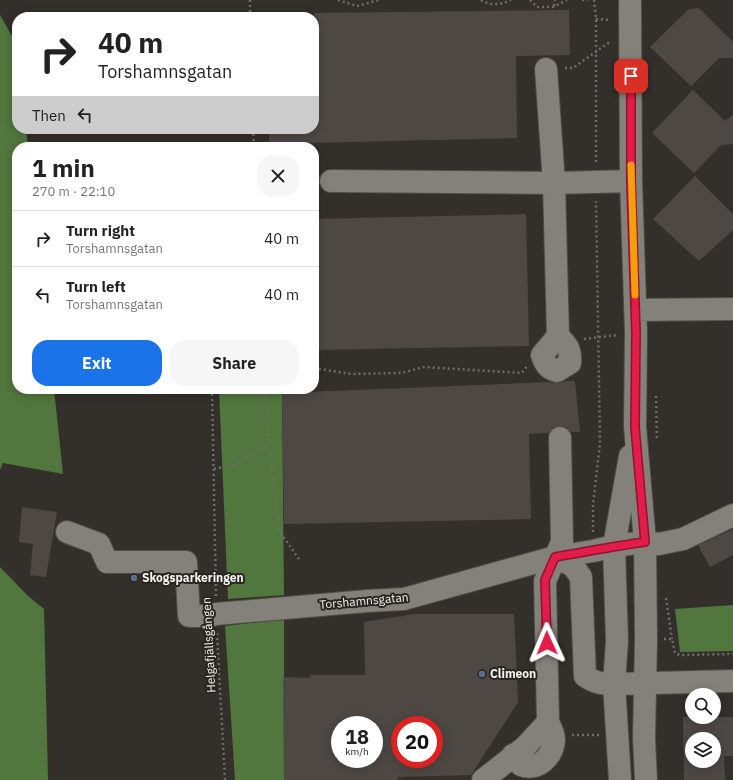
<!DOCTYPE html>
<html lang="en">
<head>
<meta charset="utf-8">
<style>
  :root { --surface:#fff; --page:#f6f6f6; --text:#222; --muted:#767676; --line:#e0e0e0; --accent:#1a73e8 }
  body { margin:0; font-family:"IBM Plex Sans",sans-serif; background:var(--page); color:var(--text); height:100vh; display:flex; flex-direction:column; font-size:15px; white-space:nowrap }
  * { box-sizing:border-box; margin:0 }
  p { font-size:13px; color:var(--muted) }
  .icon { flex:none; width:22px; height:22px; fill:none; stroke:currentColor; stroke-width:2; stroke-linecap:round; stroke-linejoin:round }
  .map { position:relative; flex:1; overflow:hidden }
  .panel { position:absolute; left:12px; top:142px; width:307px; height:252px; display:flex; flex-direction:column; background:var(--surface); border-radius:16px; box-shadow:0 2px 10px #0003 }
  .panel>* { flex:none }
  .hud { position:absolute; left:12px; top:12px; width:307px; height:122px; border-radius:16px; box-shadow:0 2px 10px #0003; background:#fff; color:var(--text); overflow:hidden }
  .controls { position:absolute; left:685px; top:688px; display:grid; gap:8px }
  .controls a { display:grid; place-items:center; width:36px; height:36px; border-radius:50%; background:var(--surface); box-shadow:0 2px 10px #0003; font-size:20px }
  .speed { position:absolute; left:331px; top:716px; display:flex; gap:8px; font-size:20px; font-weight:700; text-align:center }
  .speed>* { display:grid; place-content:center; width:52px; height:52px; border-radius:50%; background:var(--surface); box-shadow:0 2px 10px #0003; line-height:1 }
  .speed small { font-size:10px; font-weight:400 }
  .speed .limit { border:6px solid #d22; background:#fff; color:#111 }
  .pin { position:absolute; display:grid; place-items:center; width:34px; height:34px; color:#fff; margin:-17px; border-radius:8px; box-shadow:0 2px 6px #0006 }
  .me { position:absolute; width:44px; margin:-22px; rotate:359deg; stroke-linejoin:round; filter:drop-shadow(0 0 3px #0008) }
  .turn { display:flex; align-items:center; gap:14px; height:84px; padding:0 20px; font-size:18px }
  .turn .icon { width:52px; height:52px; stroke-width:2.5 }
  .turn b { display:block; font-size:28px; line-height:34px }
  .then { display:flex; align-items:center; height:38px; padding:0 20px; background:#0003; gap:8px; font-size:15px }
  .round { display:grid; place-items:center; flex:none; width:42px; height:42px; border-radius:16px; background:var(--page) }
  .overview { display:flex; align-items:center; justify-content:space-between; height:68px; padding:0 20px }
  h1 { font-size:24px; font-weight:800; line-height:30px }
  .cta { display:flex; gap:8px; margin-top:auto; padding:8px 20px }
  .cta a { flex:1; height:46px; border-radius:16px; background:var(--accent); color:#fff; font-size:16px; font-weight:800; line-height:46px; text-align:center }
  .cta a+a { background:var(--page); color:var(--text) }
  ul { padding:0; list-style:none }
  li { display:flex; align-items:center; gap:12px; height:56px; padding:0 20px; border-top:1px solid var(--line) }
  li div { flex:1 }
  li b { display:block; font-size:15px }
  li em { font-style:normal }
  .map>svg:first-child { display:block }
</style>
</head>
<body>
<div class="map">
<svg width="733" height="780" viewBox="0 0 733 780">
  <rect width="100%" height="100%" fill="#33302b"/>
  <path fill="#51763e" d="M0,15L17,45V129H26L28,147H17V389H54L63,474L3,463L0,470Z
    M219,389H280L282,393L284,595L228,599Z
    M0,567L28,596L44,609L48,780H0Z
    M733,605V651L680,652L675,609Z
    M284,619V780H235L225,626Z"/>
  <path fill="#4e4845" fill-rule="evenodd" d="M699,8L733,42V58H719L691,86L650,47L689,9Z
    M569,10L570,55L516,56L517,138L307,143V147H269V129H314V13Z
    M693,90L725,121L733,114V144L721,145L694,173L652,133Z
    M695,176L733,214V230L699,261L653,219Z
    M526,214L529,346L314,350V219Z
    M564,381H575L580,432H571L566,427L559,426L553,428L549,433L529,434L531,519L284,524L282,393L550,382L558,383Z
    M22,507L57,512L46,577L30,575L33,544L19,542Z
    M733,529V555L710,567L698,545Z
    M415,614H514L518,702L471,775L398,777V780H284L283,677L310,678V675H365L364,622ZM340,725H374V759H340ZM400,725H434V759H400Z
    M683,717H733V756H724L725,780H684ZM692,739H714V761H692Z"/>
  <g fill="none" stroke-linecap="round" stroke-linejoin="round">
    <g stroke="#504d48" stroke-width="24">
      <path id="minor" d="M630,0L631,181L636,333L635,427L645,542L646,640L644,738L646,780
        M546,69L554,183L558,336L542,355C545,364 548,369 557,371L570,363C571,349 567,345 558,336
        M331,181L554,183L631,181
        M635,310L733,309
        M67,532L99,544L107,562H186L189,616H209L216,614L367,601L404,599L555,557L593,551L614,546L645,542L659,544L683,539L733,515
        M555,557L573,566L581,577L585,676C595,683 602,684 614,684L733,681
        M513,755C515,758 518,763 521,765C538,772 553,756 554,740C554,733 551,728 548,722
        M483,780L525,747L548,722L545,581L562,542L560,438
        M620,780L614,684L617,641L614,546L630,456"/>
    </g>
    <path stroke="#706d69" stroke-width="2.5" stroke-dasharray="2 3" stroke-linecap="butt" d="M250,0V17
      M338,0L357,6L379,0
      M481,0C490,6 501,5 511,0
      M530,0L537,7H553L567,0
      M582,0H588
      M594,0L596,19V164
      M554,6L555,0
      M596,19L611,20
      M565,68H573L611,41
      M253,129L254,147
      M584,339L618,335
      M314,368L351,374L401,373L424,367L522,373L527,366
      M212,389L216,596
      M267,389L266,401L272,476L280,532L299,559
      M656,396L657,441
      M214,469L237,464L269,445
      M593,532V504L600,444L596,201
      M666,598L672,639
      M217,633L225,780
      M664,639H672L675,653L680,655L733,654
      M572,735H599"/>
    <use href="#minor" stroke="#84807a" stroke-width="22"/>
  </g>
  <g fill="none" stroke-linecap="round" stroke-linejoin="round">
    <g stroke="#92132f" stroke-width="10">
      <path id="route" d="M547,643L545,580L555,557C585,552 615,546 645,542L635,427L636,333L631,181V76"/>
    </g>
    <use href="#route" stroke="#e11d48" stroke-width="7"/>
    <path stroke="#f59e0b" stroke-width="7" d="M631,165L635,295"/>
  </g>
  <g fill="#5c6f8a" stroke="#292621" stroke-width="1.5">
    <circle cx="134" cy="578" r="4"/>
    <circle cx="482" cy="674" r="4"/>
  </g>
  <g text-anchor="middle" stroke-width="4" stroke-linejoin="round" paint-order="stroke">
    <g font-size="12" font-weight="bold" fill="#f6f3f0" stroke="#292621" text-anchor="start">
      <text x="142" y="582">Skogsparkeringen</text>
      <text x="490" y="678">Climeon</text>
    </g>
    <g font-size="12" fill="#f6f3f0" stroke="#292621">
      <text transform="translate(364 601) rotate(-5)" y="4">Torshamnsgatan</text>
      <text transform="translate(209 645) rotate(-93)" y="4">Helgafjällsgången</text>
    </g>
  </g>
</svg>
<div class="controls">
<a><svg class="icon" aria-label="search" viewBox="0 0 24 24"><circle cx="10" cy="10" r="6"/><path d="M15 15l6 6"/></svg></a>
<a><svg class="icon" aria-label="layers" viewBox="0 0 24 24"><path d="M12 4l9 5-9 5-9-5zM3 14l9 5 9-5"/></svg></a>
</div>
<div class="speed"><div>18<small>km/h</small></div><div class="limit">20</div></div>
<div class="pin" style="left:631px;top:76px;background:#d93025"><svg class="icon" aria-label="arrive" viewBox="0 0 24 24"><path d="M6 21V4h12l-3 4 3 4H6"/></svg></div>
<svg class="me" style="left:547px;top:643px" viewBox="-20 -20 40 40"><path d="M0-17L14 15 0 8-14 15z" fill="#e11d48" stroke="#fff" stroke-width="4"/></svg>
<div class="hud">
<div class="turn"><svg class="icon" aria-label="right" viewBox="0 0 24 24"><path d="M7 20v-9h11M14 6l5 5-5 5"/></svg><div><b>40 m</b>Torshamnsgatan</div></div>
<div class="then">Then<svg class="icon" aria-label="left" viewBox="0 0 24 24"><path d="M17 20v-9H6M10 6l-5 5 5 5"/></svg></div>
</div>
<section class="panel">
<div class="overview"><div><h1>1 min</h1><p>270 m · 22:10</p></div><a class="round"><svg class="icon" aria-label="close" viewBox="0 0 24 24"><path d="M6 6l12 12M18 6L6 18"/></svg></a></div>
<ul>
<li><svg class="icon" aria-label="right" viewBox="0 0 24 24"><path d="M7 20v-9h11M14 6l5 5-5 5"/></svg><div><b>Turn right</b><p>Torshamnsgatan</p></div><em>40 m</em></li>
<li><svg class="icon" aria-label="left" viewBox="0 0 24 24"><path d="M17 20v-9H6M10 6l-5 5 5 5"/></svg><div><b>Turn left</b><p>Torshamnsgatan</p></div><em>40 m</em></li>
</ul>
<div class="cta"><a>Exit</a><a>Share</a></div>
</section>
</div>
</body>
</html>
